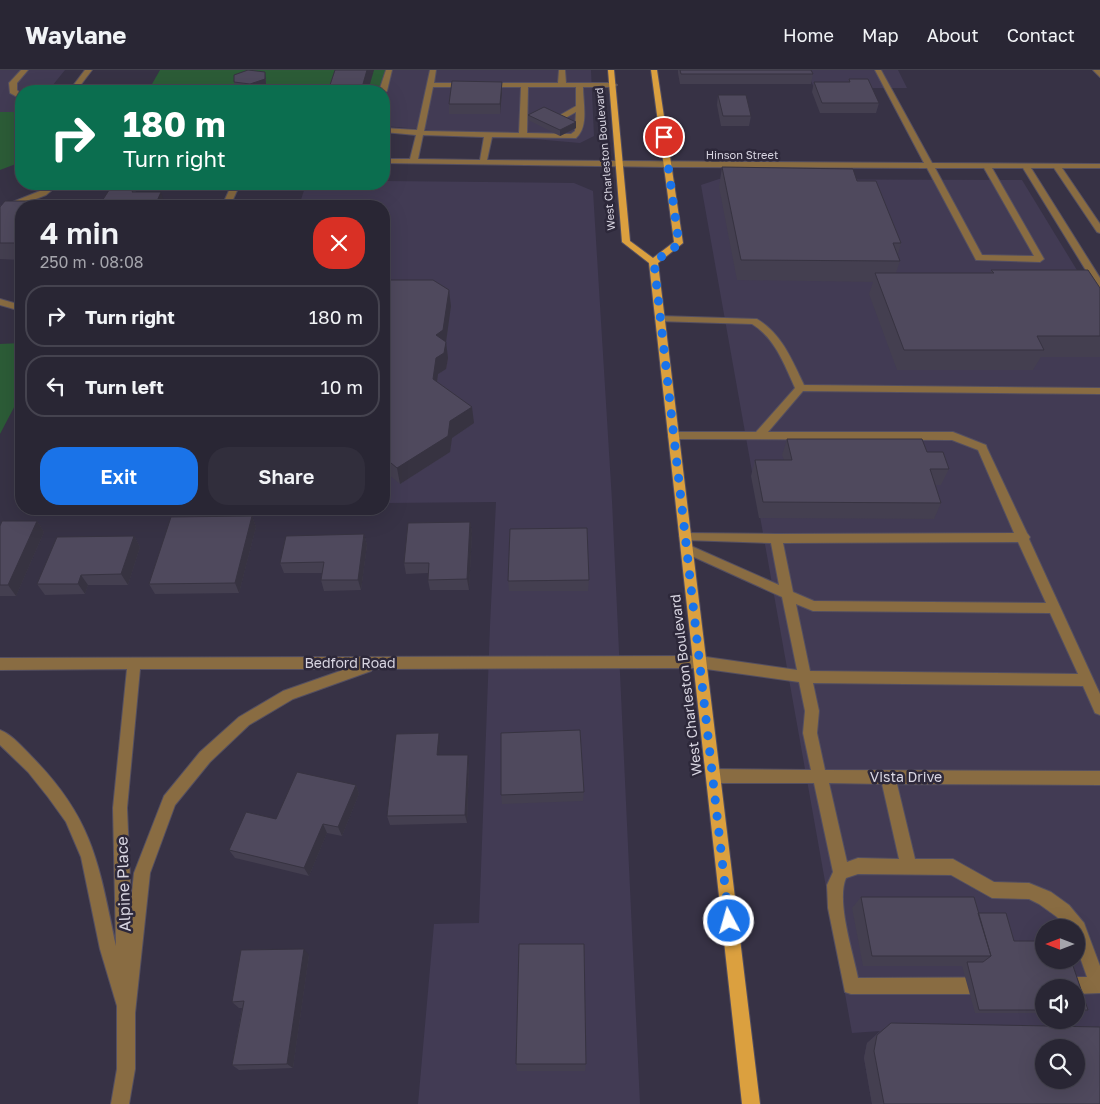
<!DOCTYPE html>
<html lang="en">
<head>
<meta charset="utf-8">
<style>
  :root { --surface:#292634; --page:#312e3c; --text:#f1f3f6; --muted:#a5a5ac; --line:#45434f; --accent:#1a73e8 }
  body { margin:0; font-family:"Golos Text",sans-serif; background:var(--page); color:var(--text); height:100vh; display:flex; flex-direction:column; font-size:19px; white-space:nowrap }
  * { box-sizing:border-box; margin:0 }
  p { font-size:16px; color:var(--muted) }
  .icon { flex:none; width:28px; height:28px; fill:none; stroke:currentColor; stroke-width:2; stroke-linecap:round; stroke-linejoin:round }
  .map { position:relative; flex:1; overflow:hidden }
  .drawer { position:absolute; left:15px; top:130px; width:375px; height:315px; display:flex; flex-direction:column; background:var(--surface); border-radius:20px; box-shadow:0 5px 20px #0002,0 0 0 1px var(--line) }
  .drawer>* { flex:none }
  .banner { position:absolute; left:15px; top:15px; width:375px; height:105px; border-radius:20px; box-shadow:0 5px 20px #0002,0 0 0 1px var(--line); background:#0b6e4f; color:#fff; overflow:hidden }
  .needle { width:32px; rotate:270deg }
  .controls { position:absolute; left:1035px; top:849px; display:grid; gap:10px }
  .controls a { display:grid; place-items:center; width:50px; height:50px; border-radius:50%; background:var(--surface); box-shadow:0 5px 20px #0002,0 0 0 1px var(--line); font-size:25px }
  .pin { position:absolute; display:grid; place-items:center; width:42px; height:42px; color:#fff; margin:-21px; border:2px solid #fff; border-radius:50%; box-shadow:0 1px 5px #0007 }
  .me { position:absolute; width:55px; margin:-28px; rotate:354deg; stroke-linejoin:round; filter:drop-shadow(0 0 4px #0008) }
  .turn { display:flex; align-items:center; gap:18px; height:105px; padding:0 25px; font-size:22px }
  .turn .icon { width:65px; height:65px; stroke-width:2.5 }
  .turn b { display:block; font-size:35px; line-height:42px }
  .round { display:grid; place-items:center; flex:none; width:52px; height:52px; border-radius:20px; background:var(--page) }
  .overview { display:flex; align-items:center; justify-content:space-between; height:85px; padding:0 25px }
  h1 { font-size:30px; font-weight:600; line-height:38px }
  .button { display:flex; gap:10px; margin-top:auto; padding:10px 25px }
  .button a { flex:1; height:58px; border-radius:20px; background:var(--accent); color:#fff; font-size:20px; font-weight:600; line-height:58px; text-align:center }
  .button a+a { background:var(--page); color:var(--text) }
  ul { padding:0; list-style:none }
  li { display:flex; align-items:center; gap:15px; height:62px; margin:0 10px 8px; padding:0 15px; border:2px solid var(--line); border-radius:20px }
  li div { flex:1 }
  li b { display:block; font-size:19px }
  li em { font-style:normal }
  header { display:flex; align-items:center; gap:30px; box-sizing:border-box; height:70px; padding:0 25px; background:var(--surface); border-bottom:1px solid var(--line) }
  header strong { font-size:24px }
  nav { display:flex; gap:28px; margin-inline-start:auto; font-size:18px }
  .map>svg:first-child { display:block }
</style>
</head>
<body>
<header>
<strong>Waylane</strong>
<nav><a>Home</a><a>Map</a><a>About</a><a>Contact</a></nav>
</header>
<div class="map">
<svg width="1100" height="1034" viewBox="0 0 1100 1034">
  <rect width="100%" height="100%" fill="#373245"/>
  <path fill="#423b54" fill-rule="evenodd" d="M0,0H65L48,21H21V42H0Z
    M386,0H591L594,66L580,73L384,56V21H380Z
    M807,0H898L907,18H814Z
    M719,109L1022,110L1100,238V1034H872L864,988L867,973L880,961L852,963L701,115ZM1044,858H1076V890H1044ZM1044,918H1076V950H1044ZM1044,978H1076V1010H1044Z
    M384,111L574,113L593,121L612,431L640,1034H418L434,854L479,853L490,556L496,432L384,433V136H299L306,114H384Z"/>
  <path fill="#2c5c37" d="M160,0H386L380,21H148Z
    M0,42H21V92L0,100Z
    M21,273V324L0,364V274Z"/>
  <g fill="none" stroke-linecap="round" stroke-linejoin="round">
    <g stroke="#544f61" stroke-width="2">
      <path id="minor" d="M21,0H28L17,13V20L21,24V29L10,23L9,13Z
        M85,0H92L76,21H69Z
        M386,0H392L387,21L384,23V21H379Z
        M430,0H436L434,13H558L559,0H565L566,13H613L617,15L613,17H583C583,33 589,57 576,68L492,67L487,90L924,93L875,0H881L932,93L1100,94V98H1062L1100,154V163L1097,162L1054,98H1031L1100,208V218L1095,215L1023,98H992L1044,189L1040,192L976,190L927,98L667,97L384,93V89H410L416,65L384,62V58L417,60ZM433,17H521L519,63L424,61ZM528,17H576V36L553,49L560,51L576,42L575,61L571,64L527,63ZM423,65L484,67L480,90L418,89ZM935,98H984L1034,186L982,185Z
        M1093,0H1100V7Z
        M50,114H59L46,125L0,143V137L40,121Z
        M232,114H240L230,136H222Z
        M0,229L21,235V241L0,235Z
        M660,246L757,249C782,264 792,290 804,315L1100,318V324L803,321L768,362H953L986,375L987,378L1027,463L1030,467L1029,469L1100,624V645L1095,643L1083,616L813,613L819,641L817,663L825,700L1100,701V715L897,714L915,789H953L994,812L1029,813L1051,822L1069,835L1084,853L1100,896V923L1076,924V918H1044V924H851L845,922L828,838L827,815L833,802L814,713H713L708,711L706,706L708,701L713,699L811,700L803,663L805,641L799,612L699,598L372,599L371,601L293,629L249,655L210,692L175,735L150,803L135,943V999L129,1034H111L117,999V936L100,879L81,787L66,752L48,727L28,702L0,675V660C13,665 25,680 35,690C94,751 99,796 116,876L113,738L127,599L0,600V588L699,586L797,600L782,527L683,482L681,479L683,476H691L779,515L771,473L685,470L679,466L681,463L776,464L1014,463L978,380L952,370L669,369L668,366L669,363L673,362H756L795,318C784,294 775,268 752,254L657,251L655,249ZM1018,472L1046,533L814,531L793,522L783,473ZM796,534L813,541L1050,543L1078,604L810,601ZM140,599H346L283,621L239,647L200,682L164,726L134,803L131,832L127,738ZM829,713L882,714L899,789L858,788L847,792ZM858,804L951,805L992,828L1029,829L1039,834L1057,847L1066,858H1076V876L1087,907L858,908C853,882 836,831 846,808Z"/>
    </g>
    <g stroke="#544f61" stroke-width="2">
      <path id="major" d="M608,0H614L630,171L653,188L674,172L651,0H657L683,173L658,193L760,1034H742L649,193L622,172Z"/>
    </g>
    <use href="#minor" fill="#896c42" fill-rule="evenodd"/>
    <use href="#major" fill="#dba03f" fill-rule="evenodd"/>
  </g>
  <path fill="#443f50" d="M678,0H811L813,4L811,14H680L678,3Z
    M266,7V14L251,19L235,18L234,12Z
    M849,9L879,33L876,43H820L812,22L814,12H848Z
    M502,12V22L500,44H449V34Z
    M718,25L751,46L749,56H721L717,35Z
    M528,45L576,52V58L560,66L528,50Z
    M722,97L857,111L901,173L898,184L900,191L896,203H990L991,200L1100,218V287H1041L1033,300H897L869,224L873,212L737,210L719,117Z
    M134,118L136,122L166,136H21V190L0,189V137L102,131Z
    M384,210L451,236L446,272L448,288L446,299L438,304L437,312L474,353L452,368L450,382L400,414L388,404L384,407Z
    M787,369L927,382L949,399L941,415H935L941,433L934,449L759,448L751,406L755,390H784L782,385Z
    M252,446L256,457L239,523L155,524L149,514Z
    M37,451L44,462L16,526H0V456Z
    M470,452L472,463L469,520H430L428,510V503L406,504L404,493Z
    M364,464L367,475L361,520L324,521L321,510L322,503H284L280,493Z
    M134,466L140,477L128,515H88L85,524L45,525L37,514Z
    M589,510L588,521H509L508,511Z
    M440,672L439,685L469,694L467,753L390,755L387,746Z
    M356,715L359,724L342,766L327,763L309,806L235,788L229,780L276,749Z
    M584,722L583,731L502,734L501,725Z
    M861,827H974L978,843H1006L1014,871H1044V890H1071L1088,940L1083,943H1076V918H1044V943H975L962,896H863L852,838Z
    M309,885L293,998L239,1000L232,995L242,938H239L232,932Z
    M891,953L1100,1034H872L864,988L867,973Z
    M516,994H586L585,1001H517Z"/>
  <path fill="#373341" d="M367,0H374L368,21H361Z
    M265,2L266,14L251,19L250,14Z
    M502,12V22L500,44V34Z
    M576,52V58L560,66V60Z
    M161,122L166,136H158L157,131Z
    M449,220L451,236L446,272L448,288L446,299L438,304L435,326L433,309L436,288V265Z
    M472,337L474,353L452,368L450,382L400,414L397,398L450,351Z
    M385,388L388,404L384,407V389Z
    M252,446L256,457L239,523L235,513Z
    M37,451L44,462L16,526L8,515Z
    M470,452L472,463L469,520L467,509Z
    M364,464L367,475L361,520L358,510Z
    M134,466L140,477L128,515L121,504Z
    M81,505L88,515L85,524L78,514Z
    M439,663L440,672L439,694L437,685Z
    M468,685L469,694L467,753L465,745Z
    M356,715L359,724L342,766L338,757Z
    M323,754L327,763L309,806L304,798Z
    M304,879L309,885L293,998L287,994Z"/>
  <path fill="#4f495d" stroke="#373341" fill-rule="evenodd" d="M248,0L265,2V9L250,14L234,12V5Z
    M335,0H367L361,21H328Z
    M680,0H811L813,4H681Z
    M849,9H868L879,33H822L814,12H850Z
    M452,11L502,12L500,34H449Z
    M718,25H746L751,46H723Z
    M544,37L576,52L560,60L528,45Z
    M722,97L853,99L857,111H876L901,173H893L900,191L741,190Z
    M111,117L134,118L132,122H161L157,131H161L158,136H21V173H0V137L5,131H102Z
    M21,174V181H17Z
    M991,200H1088L1100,218V266H1037L1044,280H904L875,203H994Z
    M384,210H433L449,220L443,260L436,265L446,272L444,283L436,288L433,309L472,337L450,351L448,366L397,398L385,388L384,389Z
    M787,369H922L927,382H943L949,399H930L941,433L763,432L755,390H792Z
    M252,446L235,513L149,514L171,447Z
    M2,451H37L8,515H0V456Z
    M470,452L467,509L428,510L429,493H404L408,453Z
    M587,458L589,510L508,511L510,459Z
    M364,464L358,510H321L324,492L280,493L286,466Z
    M134,466L121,504L81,505L78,514H37L57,467Z
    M580,660L584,722L501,725V663Z
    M439,663L437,685H468L465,745L387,746L396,664Z
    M297,702L356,715L338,757L323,754L304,798L229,780L246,742L276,749Z
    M861,827H974L991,886H872Z
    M978,843H1006L1014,871H1044V890H1071L1088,940H1076V918H1044V940H979L967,892H983L991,886Z
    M519,874H584L586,994H516Z
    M304,879L287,994L232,995L244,931L232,932L241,880Z
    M891,953L1100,957V1034H884L874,981L877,965ZM1044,978H1076V1010H1044Z"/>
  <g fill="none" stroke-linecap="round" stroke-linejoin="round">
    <path stroke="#1a73e8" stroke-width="9" stroke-dasharray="0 16.2" d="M664,67L679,174L654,192L729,851"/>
  </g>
  <g text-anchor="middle" stroke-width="5" stroke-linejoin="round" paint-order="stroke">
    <g font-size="11" fill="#d8d5e1" stroke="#2d283a">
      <text x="742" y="89">Hinson Street</text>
      <text transform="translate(605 89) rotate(-95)" y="4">West Charleston Boulevard</text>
    </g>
    <g font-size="14" fill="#d8d5e1" stroke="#2d283a">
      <text x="350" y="598">Bedford Road</text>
      <text transform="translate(686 615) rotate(-97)" y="5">West Charleston Boulevard</text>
      <text x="906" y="712">Vista Drive</text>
    </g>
    <g font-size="16" fill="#d8d5e1" stroke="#2d283a">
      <text transform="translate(123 814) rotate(-92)" y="6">Alpine Place</text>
    </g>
  </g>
</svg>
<div class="controls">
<a><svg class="needle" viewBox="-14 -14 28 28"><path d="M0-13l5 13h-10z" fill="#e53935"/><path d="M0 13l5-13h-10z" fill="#a5a5ac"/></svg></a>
<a><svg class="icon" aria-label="sound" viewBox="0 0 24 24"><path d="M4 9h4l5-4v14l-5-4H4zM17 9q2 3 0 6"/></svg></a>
<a><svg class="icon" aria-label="search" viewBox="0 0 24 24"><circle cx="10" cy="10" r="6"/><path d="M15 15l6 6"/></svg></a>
</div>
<div class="pin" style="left:664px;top:67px;background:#d93025"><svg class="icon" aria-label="arrive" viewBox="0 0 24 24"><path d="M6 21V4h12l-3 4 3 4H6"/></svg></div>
<svg class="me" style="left:729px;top:851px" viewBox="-20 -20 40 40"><circle r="17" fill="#1a73e8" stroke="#fff" stroke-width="3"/><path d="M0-11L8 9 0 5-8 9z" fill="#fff"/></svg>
<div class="banner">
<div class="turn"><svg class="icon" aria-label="right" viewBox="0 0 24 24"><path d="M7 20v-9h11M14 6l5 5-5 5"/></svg><div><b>180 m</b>Turn right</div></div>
</div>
<section class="drawer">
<div class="overview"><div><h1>4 min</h1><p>250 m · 08:08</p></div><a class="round" style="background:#d93025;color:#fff"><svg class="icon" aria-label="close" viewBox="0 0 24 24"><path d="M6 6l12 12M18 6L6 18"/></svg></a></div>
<ul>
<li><svg class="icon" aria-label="right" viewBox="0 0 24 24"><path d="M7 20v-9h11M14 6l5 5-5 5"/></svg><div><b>Turn right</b></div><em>180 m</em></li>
<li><svg class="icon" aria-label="left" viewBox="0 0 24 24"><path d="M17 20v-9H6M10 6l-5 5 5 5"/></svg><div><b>Turn left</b></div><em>10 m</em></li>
</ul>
<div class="button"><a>Exit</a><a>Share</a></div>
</section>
</div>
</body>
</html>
